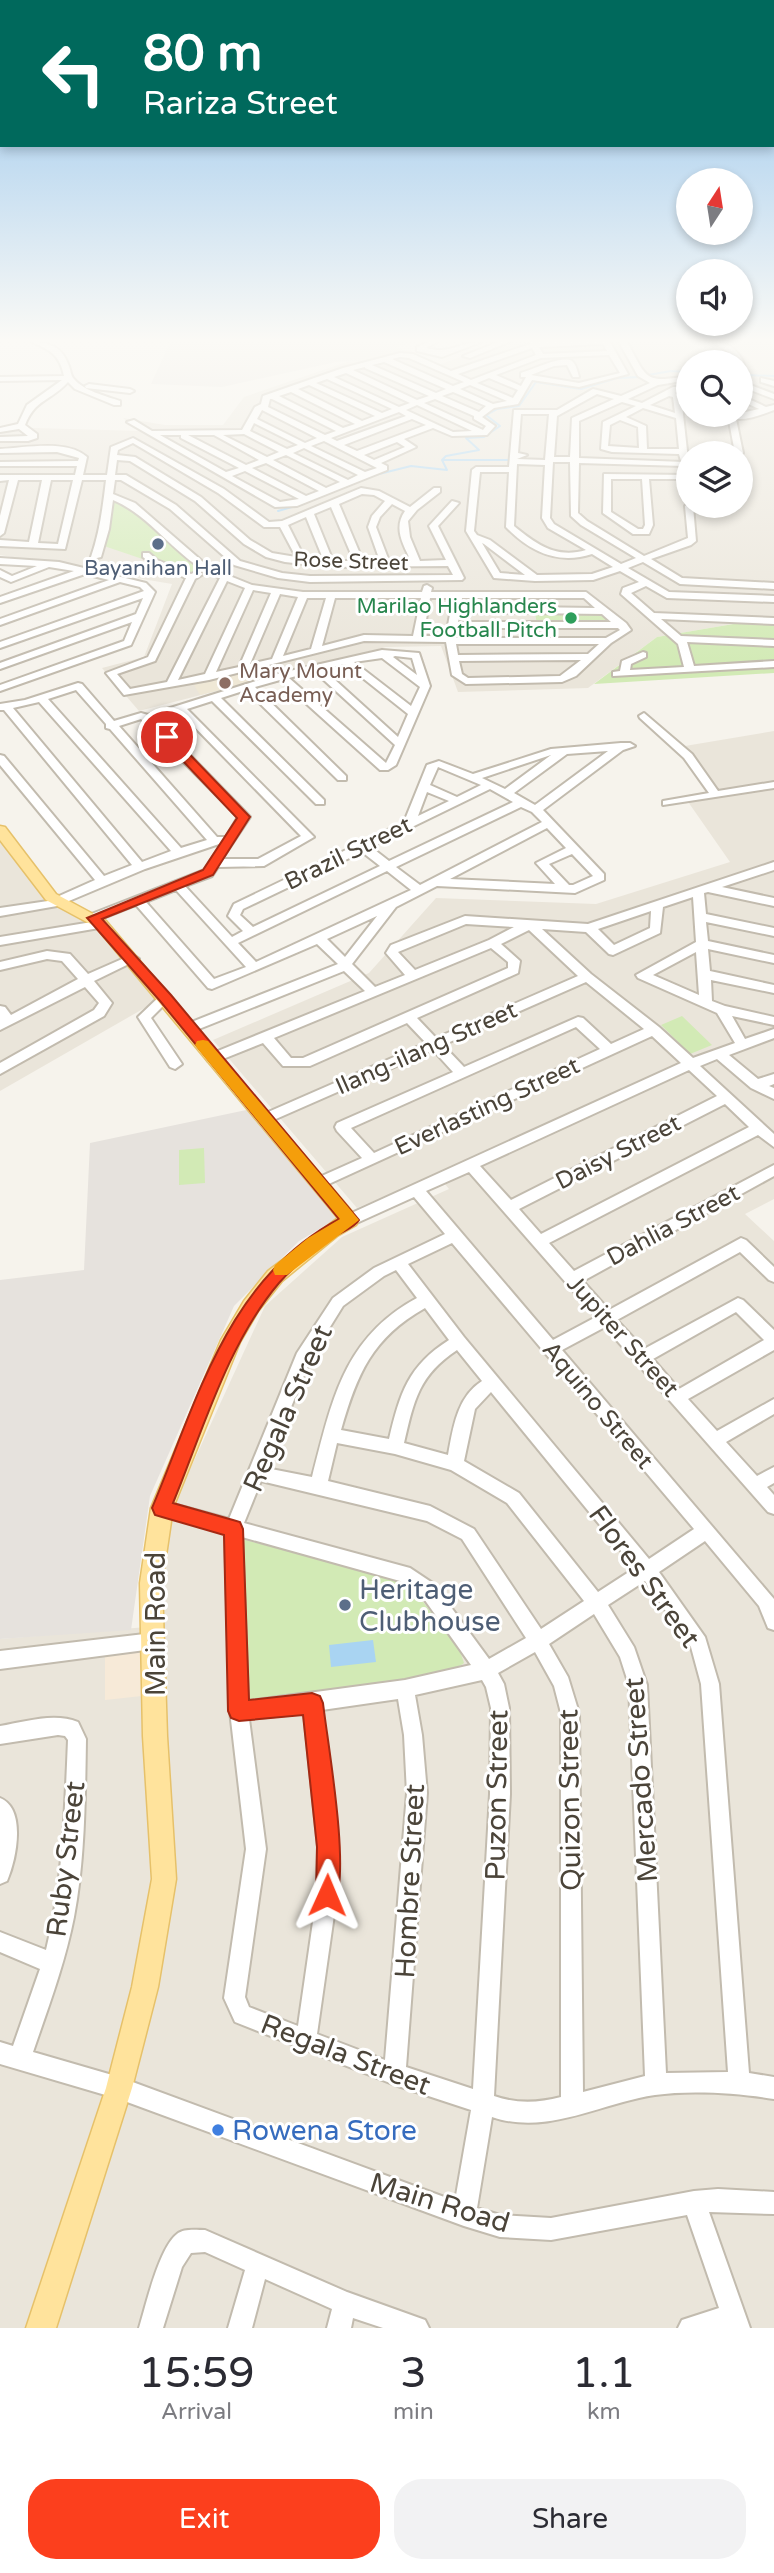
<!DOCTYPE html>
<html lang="en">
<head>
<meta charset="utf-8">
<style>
  :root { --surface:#fff; --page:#f2f2f3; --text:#2b2b33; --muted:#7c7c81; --accent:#fc3f1d }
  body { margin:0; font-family:"Varela Round",sans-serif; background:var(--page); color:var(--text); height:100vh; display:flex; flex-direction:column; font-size:26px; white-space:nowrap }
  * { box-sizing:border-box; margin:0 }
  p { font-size:23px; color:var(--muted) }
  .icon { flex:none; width:38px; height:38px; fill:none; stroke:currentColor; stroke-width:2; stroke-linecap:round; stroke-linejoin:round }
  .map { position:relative; height:2328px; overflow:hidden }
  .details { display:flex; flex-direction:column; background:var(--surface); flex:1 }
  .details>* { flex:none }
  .top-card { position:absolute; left:0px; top:0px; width:775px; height:147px; box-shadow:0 4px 10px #0003; background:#00695c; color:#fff; overflow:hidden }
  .needle { width:46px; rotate:12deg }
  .buttons { position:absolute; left:676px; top:168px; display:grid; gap:14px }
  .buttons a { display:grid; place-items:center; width:77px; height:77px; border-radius:50%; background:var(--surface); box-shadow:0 4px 10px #0003; font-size:35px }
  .pin { position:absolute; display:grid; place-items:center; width:60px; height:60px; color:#fff; margin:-30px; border:4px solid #fff; border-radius:50%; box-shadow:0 2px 7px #0007 }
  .me { position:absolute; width:77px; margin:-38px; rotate:1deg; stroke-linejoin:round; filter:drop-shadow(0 0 5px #0008) }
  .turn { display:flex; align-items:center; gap:24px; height:147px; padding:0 28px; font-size:32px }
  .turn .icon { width:91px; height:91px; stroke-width:2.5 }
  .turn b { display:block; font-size:49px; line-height:60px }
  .eta { display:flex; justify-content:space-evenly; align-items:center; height:119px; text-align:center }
  .eta b { font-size:42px; font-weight:600; line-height:49px }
  .cta { display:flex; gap:14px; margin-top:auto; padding:14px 28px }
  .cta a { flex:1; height:80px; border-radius:28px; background:var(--accent); color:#fff; font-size:28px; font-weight:600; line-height:80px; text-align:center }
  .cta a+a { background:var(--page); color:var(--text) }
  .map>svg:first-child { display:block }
</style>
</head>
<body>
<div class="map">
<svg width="774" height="2328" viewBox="0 0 774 2328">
  <rect width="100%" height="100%" fill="#f6f3ec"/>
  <path fill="#eae5da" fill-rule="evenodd" d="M502,342H774V617L657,637L588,688L458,692L441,646L386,647L139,711L102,668L144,657L172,584L0,555V427L140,431L123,418L165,425H223L244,397L347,362L359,361L397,347L438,365ZM688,362H740V415H688ZM688,453H740V506H688Z
    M774,731V1199L745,1214L774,1241V2328H0V1639L159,1626L165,1524L265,1306L342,1237L449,1189L437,1174L357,1208L213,1040L369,973L436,898L596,904L730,862L684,796L719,789L685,746Z
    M0,835L49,900L100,927L162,998L0,1091Z"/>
  <path fill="#f7ead8" d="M141,1646L142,1696L105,1700V1650Z"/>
  <path fill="#e6e2dd" d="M170,342H411L359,361L336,362L222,387L151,384Z
    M251,1109L340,1217L299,1241L234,1306L150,1496L131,1630L0,1639V1280L84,1270L90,1143Z"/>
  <path fill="#efe8d6" d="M250,672L256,681L200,695L194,685Z"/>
  <path fill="#d2eab5" d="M113,498L129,504L200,568L196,572L184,573L104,546Z
    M535,612H602L610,624L537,625Z
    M774,617V673L594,684L657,637Z
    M682,1016L712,1045L690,1054L661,1025Z
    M204,1148L205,1183L179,1185V1150Z
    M241,1539L406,1579L460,1651L464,1663C446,1679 285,1698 250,1704Z"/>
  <path fill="#a9d4f2" d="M373,1640L376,1662L331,1667L329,1645Z"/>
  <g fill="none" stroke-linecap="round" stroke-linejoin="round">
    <path stroke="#a9d4f2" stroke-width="2" d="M648,375L671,371L688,372
      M747,375L774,376
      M442,460H510
      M375,475L411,466L447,470L442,460L446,456L479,450L466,438L484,437L500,426L486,415L497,409L519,406L536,382L581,389L617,378L640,377
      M278,511L299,505"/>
    <g stroke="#c2bbae" stroke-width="4">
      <path id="minor" d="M32,342C49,342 62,347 68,364C71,369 70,375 74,379C84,391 106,396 120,401V405H114L75,389L68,382C51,401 35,399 25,425L37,434V438L28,441H0V437L28,436L19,429L0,432V428L18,424L27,405L62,380L0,381V377L64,376C60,355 50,350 32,342Z
        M427,342H437L426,348C451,355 458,342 481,342L442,357L417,351V347Z
        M498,342H509L470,358L463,356Z
        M529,342H610L628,374L579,387L532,380L518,404L494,408L482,417L495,426L487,435L452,436L433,428L404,439L416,447L381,463L387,466V470L297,506L275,507L127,422L134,420L152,431L242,430L255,407L261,404L263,396L343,368L400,353L413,354L451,371L530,344ZM603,344L607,351L543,354L539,347ZM532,348L536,355L471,380L458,374ZM609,355L620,373L579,383L531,375L554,366L567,365L573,377H579C578,373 576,364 572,361C562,355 532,370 521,373V377H526L521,386L496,375L541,358ZM400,357L409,358L464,382L453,386L392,359ZM384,362L446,389L436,393L372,365ZM365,367V368L429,396L417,400L353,370ZM346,373L410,403L399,407L334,377ZM489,378L518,390L513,398L477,383ZM327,379L392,409L382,413L316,383ZM309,385L375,416L362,421L298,389ZM470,385L507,401L493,404L460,389ZM291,392L355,424L343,428L279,396ZM453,392L486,406L479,412L442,396ZM270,399H272L336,431L325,435L268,407ZM435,399L474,416V419L486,426L483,430L424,403ZM417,405L472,431L453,432L406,410ZM262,410L317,438L305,443L257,419ZM399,412L406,416L337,441L331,438ZM412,419L426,425L357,451L344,445ZM254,423L298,445L287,449L250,431ZM244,434L279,452L267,457L223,435ZM160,435H181V438L239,468L226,472ZM188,435H214L259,460L246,465ZM324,441L377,468L365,472L311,446ZM397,442L405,447L374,460L364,455ZM304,448L358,475L348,480L293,453ZM286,455L340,482L326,488L273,460ZM266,463L319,491L306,496L252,468ZM245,471L299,499L280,502L232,476Z
        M619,342H627C648,380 644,383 688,376V380L658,385L628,399L642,403L673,387H679V391L675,393L681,396L688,460L681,461L679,454L612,452L601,449L603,422L636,406L622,402L579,421V458L684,462L688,465L684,466L579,463L578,513L587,521L644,556L688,538L685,506L688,504V506H693L696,541L691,545L651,559L682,578L774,583V589L680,584L643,562L628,568L669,592L774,596V602L667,598L646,586L631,593L654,613L774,618V624L661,619L681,636L774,640V646L687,642L694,666L774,661V667L613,676V672L620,671L622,661L643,652L646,653V657L631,664L630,670L684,667L678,644L621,594L623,588L639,582L620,571L593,580L535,581L494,578L466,531L472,470L476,467H509L514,410H557L593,389L621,396L650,383L638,376ZM597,394L614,399L572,418L570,457H554L557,416ZM669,396L673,397L675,413L650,405ZM643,408L676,418L679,449H647L646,426L626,417ZM521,414H549L545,460L517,459L527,455L518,453ZM620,420L638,427L639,448L608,446L610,425ZM553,462H570L571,516L581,525L636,558L621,564L554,524L550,518ZM517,464L545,465L542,518L548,528L586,550C556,559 536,544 514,526ZM480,472H509L506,527C530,552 558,565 592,554L613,567L592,574L537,575L490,540L477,535L474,531ZM482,543L484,544L525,575L500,573Z
        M714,342C730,342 742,354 745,368H740V362H736L732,355Z
        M761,378L774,381V386L761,382Z
        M740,381L774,394V399L740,386Z
        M89,384L130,389L134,391L130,393L86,388L85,386Z
        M740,395L766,407L774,405V410C763,414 749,420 736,419L743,453L740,455V453H735L728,416L759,409L740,400Z
        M133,438L224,489L269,522L282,521L361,488L379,491L410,507L434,488H440V492L417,510L408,521L410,537L420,561L446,560L429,526L452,501L459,503L438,526L464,578L462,580L310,582L278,578L234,565L170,509L121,480H115L113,494L135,503L210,568L252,585L303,592H422L424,586L427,585L432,588L431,592H586L626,623L631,630L611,643L576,676L562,682L466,684L452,675L446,642L364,641L209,680L124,695L106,673L148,657L186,578L151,564L143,557V553H149L157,560L191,574L198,571L203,574L195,579L155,661L117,674L130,689L167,682L220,578C178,562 154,517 113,500L109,529L101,557L93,559L91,557C100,531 103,505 106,480H82L65,549L0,546V540L29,542L42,480H18L4,533L0,536V516L9,480L0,481V475H75L77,466H0V462L78,461L79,458L57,452L0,453V449C25,448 67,439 87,457L83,475H107L111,447ZM133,443L218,493L264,527H280L296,557L272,553L250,540L201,497L135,457L117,455L118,450ZM117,460L130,461L195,501L244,544L266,557L285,562L330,567L448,566L453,575L310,576L282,573L240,561L176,505L126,475H115ZM51,480H73L58,544L38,543ZM362,494L374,495L385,501L372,516L368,527L380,561H363L339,504ZM392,504L405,511C393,528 403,544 411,561H389L376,527L380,517ZM331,507L354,561H333L314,514ZM306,517L324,561L305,559L288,525ZM227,581L245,588L205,674L178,680ZM253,590L271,593L239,667L216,672ZM280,594L298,597L272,659L250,664ZM307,598H326L311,649L283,656ZM335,598H421L413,636L364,635L322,646ZM430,598H453L446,636H423ZM462,598H584L595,608L461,606ZM460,612L602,614L611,622H458ZM457,628H618L620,630L606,638H455ZM456,644H599L588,654L458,655ZM581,660L560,676L468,678L462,674L459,661Z
        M604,474L688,475V496L684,494L682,479H649L653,525L649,534H633L603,513ZM611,479H642L645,525L643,529H638L611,512Z
        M0,558L59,562L146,583L155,592L131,645L0,691V685L124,641L132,622L0,669V663L136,614L143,598L0,648V642L144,591L140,587L120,582L0,625V619L109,580L85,574L0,603V597L74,571L49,567L11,582L0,577V570L12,576L37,566L0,564Z
        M382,650L419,653L430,686L396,765L388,770H380L280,680L255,687L346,776V780H338L246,690L221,698L324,800V804H316L212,701L187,709L314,837L264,866L218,867L212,876L185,886L232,937L243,931L228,916L234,904L404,822L427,765L439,761L473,774L551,749L621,743H630L635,746L623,750L543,810L604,874V880L575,893L437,886L396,907L352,964L375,987L405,975L386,953L391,945L465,916L588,924L774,862V870L722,887L774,898V906L708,892L704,893L706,914L774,928V936L706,922L708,941L774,955V963L708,949L710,971L774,985V993L711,980L712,1001L725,1006L774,1017V1025L732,1016L745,1039L774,1029V1038L729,1055L758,1079L774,1074V1084L769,1086L774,1088V1099L751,1088L717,1059L700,1066L774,1134V1147L758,1135L549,1243L574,1271L774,1165V1176L583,1281L609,1310L741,1238L746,1240L774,1267V1282L769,1280L740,1252L617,1320L644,1349L738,1298L743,1300L774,1330V1350L688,1399L717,1431L774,1399V1414L726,1442L757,1476L774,1467V1483L767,1487L774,1495V1514L768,1512L605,1327L562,1350L774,1599V1630L768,1628L759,1606L705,1541L659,1572L705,1637L719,1684L749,2073L774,2077V2099C739,2093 690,2090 655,2095C600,2103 548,2136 492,2117L477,2208L500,2215L551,2218L694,2191L718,2189L774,2192V2214L709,2212L750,2328H678L682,2320L719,2308L687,2215L551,2240L500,2237L464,2226L119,2099L0,2064V2042L13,2046L40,1969L0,1952V1932L46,1950C63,1882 65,1811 68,1740L65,1736L58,1735L0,1744V1726C24,1722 54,1712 78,1722L86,1739C85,1798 85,1859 74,1917C65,1963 48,2008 33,2052L119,2077L455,2201L471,2110L395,2085L235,2022L224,1998L246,1849L230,1711L225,1533L162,1515L156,1513L154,1508L156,1503L162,1501L229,1519L297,1353L333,1298L374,1268L445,1234L414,1197L350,1226L345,1224L343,1220L345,1216L681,1063L652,1036L320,1188L315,1187L313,1183L315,1179L362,1158L337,1131L335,1127L337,1123L453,1072L433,1050L269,1122H259L257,1119L259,1116L426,1043L407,1023L310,1066H283L263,1043L218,1061H208L206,1058L208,1055L365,991L344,971L194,1031H184L183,1028L184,1025L338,964L317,944L212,989L208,988L136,905L96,921H105L107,924L105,927L0,945V937L92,922L87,918L89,915L204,870L222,843L145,869L57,906L0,916V908L48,901L95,880L0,765V755L4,756L104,876L132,865L4,710H0V704L25,700L78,683L82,684L114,721L141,713L148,715L281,673ZM395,656L412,658L417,675L393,657ZM382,658L420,687L411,706L354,662ZM345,664L408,714L398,737L323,669ZM314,671L395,745L386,763L289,678ZM76,690L106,724V728L110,729L207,840L181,848L48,699ZM39,702L171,851L142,862L13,708ZM179,711L301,836L258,859H222L250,817L155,719ZM141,719L238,817L226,837H217L119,726ZM608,751L535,805L514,793L567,754ZM551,755L505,789L482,778ZM438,767L481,785L457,797L430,785ZM490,789L513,802L389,861L371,847ZM427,792L449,801L418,816ZM521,807L532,812L542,822L420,885L396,867ZM547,828L566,848L536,863L555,884L450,879ZM362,852L380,866L253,927L240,915L243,909ZM572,854L593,876L573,885H569L549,864ZM387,871L411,890L256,962L238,943ZM176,890L246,967L214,979L146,902ZM693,897L696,942L636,975L638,978L717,1013L735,1043L693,1058L659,1027L591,974L542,929L586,932L609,954L613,955L660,933L663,907ZM651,911L650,928L614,945L598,929ZM377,916L345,957L327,939ZM466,924L514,927L489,940L415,970L398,952ZM529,930L578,976L436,1038L417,1018L518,973L520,961L501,944ZM491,948L508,962V968L303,1058H291L274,1038ZM696,952L699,995L653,975ZM586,982L644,1029L611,1044L583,1018L578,1017L464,1067L443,1045ZM576,1027L600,1049L374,1153L351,1128ZM689,1070L717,1096L511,1200L480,1166ZM725,1104L749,1127L541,1234L519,1209ZM469,1172L596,1317L553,1340L426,1191ZM452,1243L694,1529L649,1559L464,1337L408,1264ZM396,1270L417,1298C343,1338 332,1401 312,1477L266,1468L312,1356L343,1306L384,1276ZM425,1308L449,1340C408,1366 400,1393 389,1439L341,1430C357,1374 372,1338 425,1308ZM736,1312L764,1340L679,1389L653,1359ZM457,1350L482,1381C457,1397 453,1428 448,1455L404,1443C414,1400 419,1375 457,1350ZM491,1392L635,1568L598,1592L519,1493L464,1461L475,1409ZM337,1443L395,1454L451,1470L507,1503L584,1601L541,1629L474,1529L430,1506L328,1481ZM261,1481L427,1521L462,1539L526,1638L489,1659L434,1584L410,1568L244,1523ZM242,1537L400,1581L422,1596L471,1665L405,1680L248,1701ZM645,1581L691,1647L701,1684L728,2072L666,2073L647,1685L634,1647L608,1605ZM594,1614L620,1657L629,1685L645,2076L583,2092L579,1713L568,1677L549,1644ZM535,1652L554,1686L561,1713V2097C538,2103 517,2104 494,2096L510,1794L509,1708L504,1684L498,1673ZM482,1680L486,1687L491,1708L490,1794L473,2089L406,2067L427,1793L422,1735L415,1695ZM398,1699L404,1735L407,1793L385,2060L317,2034L337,1894L338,1847L322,1710ZM304,1713L318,1847L317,1894L298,2026L249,2007L245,1997L266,1849L249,1719Z
        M644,713L692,754L718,791L774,782V788L663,805V801L709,793L684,758L640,718L639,716Z
        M47,951L70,954L88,974L129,956L133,955L139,959L94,981L112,1003L104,1016L0,1074V1063L94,1010L99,1003L85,987L0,1030V1006L5,1007L11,1015L78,979L62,961L47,959L0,970V962Z
        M165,994L171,998L151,1018L182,1064L175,1069L170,1067L138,1017L161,995Z
        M153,1633L159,1635L162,1641L159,1647L153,1649L0,1669V1651Z
        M0,1798C27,1809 16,1860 7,1881L0,1884Z
        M205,2230L347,2292L425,2320L429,2328H383L353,2318L351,2328H327L332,2309L265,2279L252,2328H228L245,2270L205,2252L191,2253L182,2267L163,2328H139C146,2305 159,2248 177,2234C184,2228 197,2230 205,2230Z"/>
    </g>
    <g stroke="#e6c16a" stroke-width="3">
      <path id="major" d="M0,826L5,827L56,894L106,921L359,1220L356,1225L337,1236L282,1281L258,1311L240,1342L173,1508L162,1583L167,1736L176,1879L158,1987L132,2088L56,2328H26L106,2088L132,1987L152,1879L143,1736L140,1583L151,1508L221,1340L244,1301L268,1271L338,1218L96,927L46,900L0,840Z"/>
    </g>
    <use href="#minor" fill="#fff" fill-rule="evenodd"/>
    <use href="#major" fill="#ffe39c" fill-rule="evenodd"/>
  </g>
  <linearGradient id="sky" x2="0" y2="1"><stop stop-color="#8fc1ec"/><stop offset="0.51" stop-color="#fbfaf6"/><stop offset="1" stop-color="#fbfaf6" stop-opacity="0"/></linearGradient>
  <rect width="774" height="668" fill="url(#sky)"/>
  <path fill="#fc3f1d" stroke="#a42913" stroke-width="2" d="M167,734L171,735L250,817L213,875L102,919L171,995L359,1220C354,1228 345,1230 337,1235C317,1248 295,1265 279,1283C228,1343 203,1430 173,1503L233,1520L240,1522L243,1529L249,1700L312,1693L320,1696L323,1703C328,1746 350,1868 335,1903L327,1906L319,1903L316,1895L317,1847L303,1715L239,1721L231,1718L228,1711L224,1535L162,1517L155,1515L152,1508C198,1399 227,1279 339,1219L160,1001L87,918L203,870L237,818L163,740L161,737Z"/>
  <path fill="#f59e0b" d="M203,1040L208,1041L359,1220L287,1275H275L273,1270L275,1265L308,1238L340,1219L197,1048L195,1045L197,1041Z"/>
  <g fill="#5c6f8a" stroke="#fff" stroke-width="2.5">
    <circle cx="158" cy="544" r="7"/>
    <circle cx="345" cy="1605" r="7"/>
  </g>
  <circle fill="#2e9e5b" stroke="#fff" stroke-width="2.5" cx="571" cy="618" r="7"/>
  <circle fill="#8d6e63" stroke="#fff" stroke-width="2.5" cx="225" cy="683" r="7"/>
  <circle fill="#3f7fe0" stroke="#fff" stroke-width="2.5" cx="218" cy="2130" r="7"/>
  <g text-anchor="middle" stroke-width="6" stroke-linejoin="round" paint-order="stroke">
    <g font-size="21" fill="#4b4439" stroke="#fff">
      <text transform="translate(351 561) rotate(2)" y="7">Rose Street</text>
    </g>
    <g font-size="21" fill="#4e5e75" stroke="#fff">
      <text x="158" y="575">Bayanihan Hall</text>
    </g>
    <g font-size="21" fill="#27864d" stroke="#fff" text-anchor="end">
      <text x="557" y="613">Marilao Highlanders<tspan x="557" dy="24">Football Pitch</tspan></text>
    </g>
    <g font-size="21" fill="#785e54" stroke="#fff" text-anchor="start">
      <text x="239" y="678">Mary Mount<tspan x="239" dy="24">Academy</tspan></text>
    </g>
    <g font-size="24" fill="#4b4439" stroke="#fff">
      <text transform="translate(348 853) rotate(-26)" y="8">Brazil Street</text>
      <text transform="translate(426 1048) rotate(-24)" y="8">Ilang-ilang Street</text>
      <text transform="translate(487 1106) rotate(-25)" y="8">Everlasting Street</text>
      <text transform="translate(618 1152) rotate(-27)" y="8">Daisy Street</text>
      <text transform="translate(673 1225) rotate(-28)" y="8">Dahlia Street</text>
      <text transform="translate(623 1336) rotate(48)" y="8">Jupiter Street</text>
      <text transform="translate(598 1405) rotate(50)" y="8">Aquino Street</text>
    </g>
    <g font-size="28" fill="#4b4439" stroke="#fff">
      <text transform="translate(287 1408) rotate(-66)" y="10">Regala Street</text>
      <text transform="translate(645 1576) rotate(54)" y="10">Flores Street</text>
      <text transform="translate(155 1624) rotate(-90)" y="10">Main Road</text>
      <text transform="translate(640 1780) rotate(-94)" y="10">Mercado Street</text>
      <text transform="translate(496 1795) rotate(-89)" y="10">Puzon Street</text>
      <text transform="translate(569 1800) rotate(-91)" y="10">Quizon Street</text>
      <text transform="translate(65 1859) rotate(-83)" y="10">Ruby Street</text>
      <text transform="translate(409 1881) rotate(-87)" y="10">Hombre Street</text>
      <text transform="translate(346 2054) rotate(21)" y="10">Regala Street</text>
      <text transform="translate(440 2202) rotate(17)" y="10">Main Road</text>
    </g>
    <g font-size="28" fill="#4e5e75" stroke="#fff" text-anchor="start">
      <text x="359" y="1599">Heritage<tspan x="359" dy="32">Clubhouse</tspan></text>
    </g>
    <g font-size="28" fill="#366cbe" stroke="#fff" text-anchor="start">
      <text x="232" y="2140">Rowena Store</text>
    </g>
  </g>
</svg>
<div class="buttons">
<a><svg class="needle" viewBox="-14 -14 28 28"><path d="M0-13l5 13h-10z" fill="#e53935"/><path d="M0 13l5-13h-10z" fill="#7c7c81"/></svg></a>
<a><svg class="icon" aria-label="sound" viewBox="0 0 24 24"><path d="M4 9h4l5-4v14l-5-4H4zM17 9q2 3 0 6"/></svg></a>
<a><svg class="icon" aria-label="search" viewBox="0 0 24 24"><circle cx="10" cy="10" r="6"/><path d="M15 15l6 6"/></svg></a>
<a><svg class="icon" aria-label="layers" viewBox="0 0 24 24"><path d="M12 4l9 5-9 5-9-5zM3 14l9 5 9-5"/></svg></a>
</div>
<div class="pin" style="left:167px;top:737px;background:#d93025"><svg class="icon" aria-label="arrive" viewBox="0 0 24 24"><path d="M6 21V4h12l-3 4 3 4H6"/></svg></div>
<svg class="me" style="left:327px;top:1895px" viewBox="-20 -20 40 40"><path d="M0-17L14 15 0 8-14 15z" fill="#fc3f1d" stroke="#fff" stroke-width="4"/></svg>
<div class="top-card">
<div class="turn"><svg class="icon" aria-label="left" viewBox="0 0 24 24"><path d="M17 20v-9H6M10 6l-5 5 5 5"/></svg><div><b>80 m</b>Rariza Street</div></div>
</div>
</div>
<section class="details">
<div class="eta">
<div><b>15:59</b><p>Arrival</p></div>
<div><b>3</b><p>min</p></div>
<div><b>1.1</b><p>km</p></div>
</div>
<div class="cta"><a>Exit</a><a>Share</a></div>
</section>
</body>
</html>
